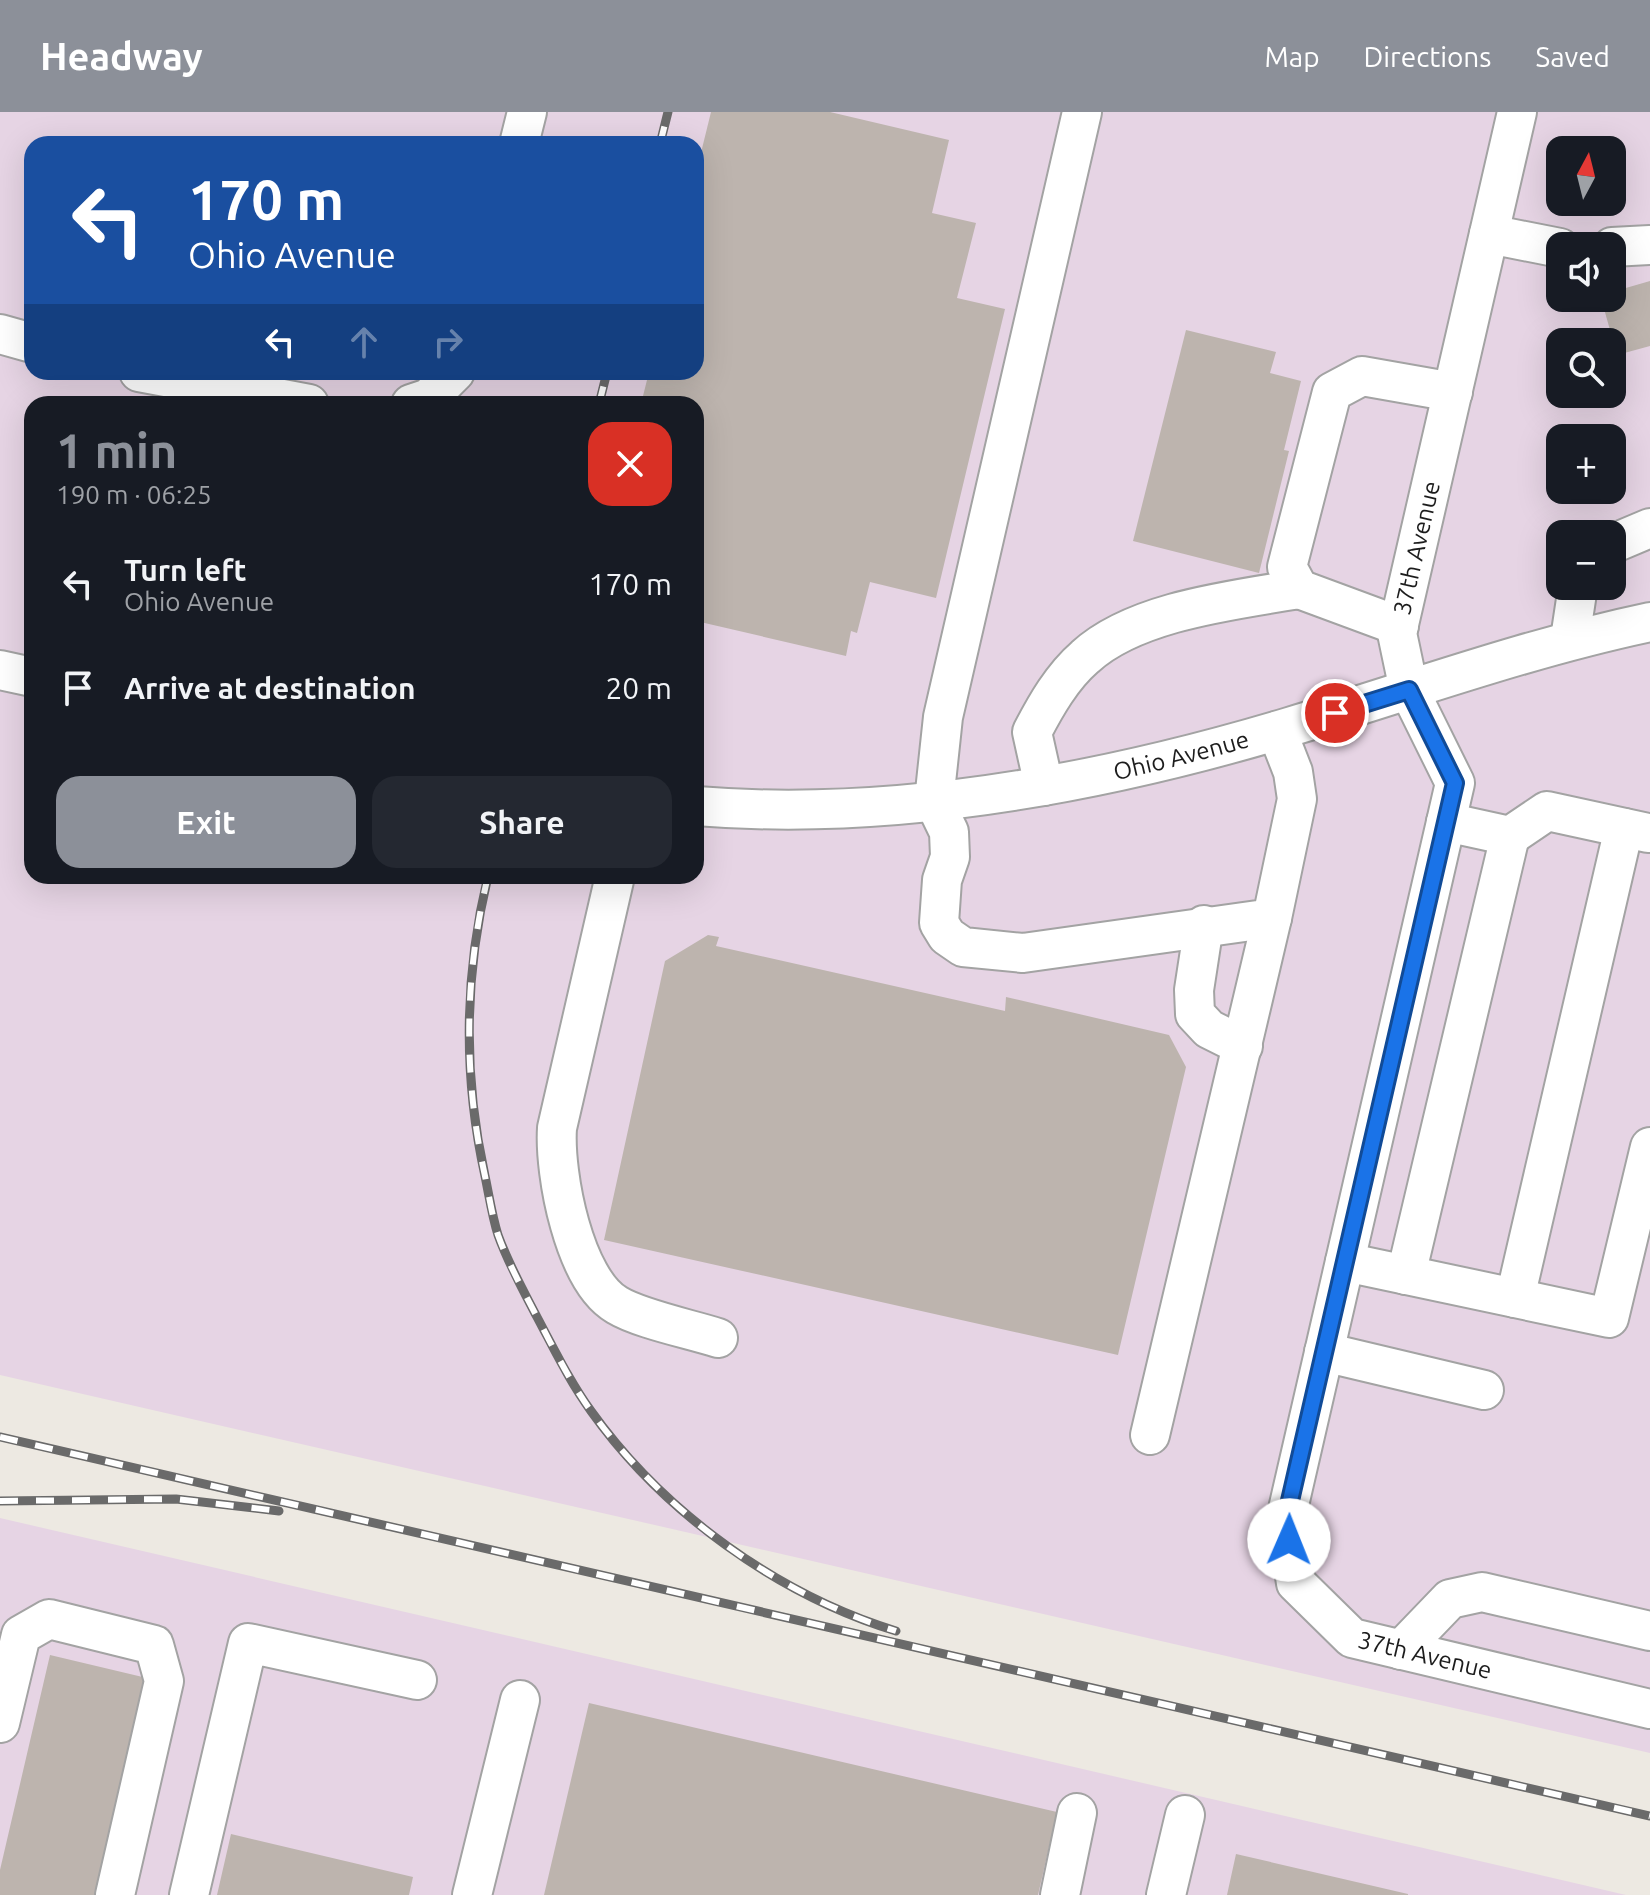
<!DOCTYPE html>
<html lang="en">
<head>
<meta charset="utf-8">
<style>
  :root { --surface:#171b24; --page:#242831; --text:#f1f3f6; --muted:#9ea1a6; --accent:#8c9099 }
  body { margin:0; font-family:Ubuntu,sans-serif; background:var(--page); color:var(--text); height:100vh; display:flex; flex-direction:column; font-size:30px; white-space:nowrap }
  * { box-sizing:border-box; margin:0 }
  p { font-size:26px; color:var(--muted) }
  .icon { flex:none; width:44px; height:44px; fill:none; stroke:currentColor; stroke-width:2; stroke-linecap:round; stroke-linejoin:round }
  .map { position:relative; flex:1; overflow:hidden }
  .panel { position:absolute; left:24px; top:284px; width:680px; height:488px; display:flex; flex-direction:column; background:var(--surface); border-radius:24px; box-shadow:0 8px 32px #0002 }
  .panel>* { flex:none }
  .guide { position:absolute; left:24px; top:24px; width:680px; height:244px; border-radius:24px; box-shadow:0 8px 32px #0002; background:#1a4fa0; color:#fff; overflow:hidden }
  .needle { width:52px; rotate:7deg }
  .tools { position:absolute; left:1546px; top:24px; display:grid; gap:16px }
  .tools a { display:grid; place-items:center; width:80px; height:80px; border-radius:16px; background:var(--surface); box-shadow:0 8px 32px #0002; font-size:40px }
  .pin { position:absolute; display:grid; place-items:center; width:68px; height:68px; color:#fff; margin:-34px; border:4px solid #fff; border-radius:50%; box-shadow:0 2px 8px #0007 }
  .me { position:absolute; width:88px; margin:-44px; rotate:1deg; stroke-linejoin:round; filter:drop-shadow(0 0 6px #0008) }
  .turn { display:flex; align-items:center; gap:28px; height:168px; padding:0 32px; font-size:36px }
  .turn .icon { width:104px; height:104px; stroke-width:2.5 }
  .turn b { display:block; font-size:56px; line-height:68px }
  .lanes { display:flex; align-items:center; height:76px; padding:0 32px; background:#0003; justify-content:center; gap:40px; direction:ltr }
  .lanes .off { opacity:.35 }
  .round { display:grid; place-items:center; flex:none; width:84px; height:84px; border-radius:24px; background:var(--page) }
  .headline { display:flex; align-items:center; justify-content:space-between; height:136px; padding:0 32px }
  h1 { font-size:48px; font-weight:700; line-height:60px; color:var(--accent) }
  .primary-button { display:flex; gap:16px; margin-top:auto; padding:16px 32px }
  .primary-button a { flex:1; height:92px; border-radius:24px; background:var(--accent); color:#fff; font-size:32px; font-weight:700; line-height:92px; text-align:center }
  .primary-button a+a { background:var(--page); color:var(--text) }
  ul { padding:0; list-style:none }
  li { display:flex; align-items:center; gap:24px; height:104px; padding:0 32px }
  li div { flex:1 }
  li b { display:block; font-size:30px }
  li em { font-style:normal }
  header { display:flex; align-items:center; gap:48px; box-sizing:border-box; height:112px; padding:0 40px; background:var(--accent); color:#fff }
  header strong { font-size:38px }
  nav { display:flex; gap:44px; margin-inline-start:auto; font-size:28px }
  .map>svg:first-child { display:block }
</style>
</head>
<body>
<header>
<strong>Headway</strong>
<nav><a>Map</a><a>Directions</a><a>Saved</a></nav>
</header>
<div class="map">
<svg width="1650" height="1783" viewBox="0 0 1650 1783">
  <rect width="100%" height="100%" fill="#ede9e2"/>
  <path fill="#e6d4e4" fill-rule="evenodd" d="M0,0H1650V1641L0,1263ZM32,32H696V260H32ZM1560,38H1612V90H1560ZM1560,134H1612V186H1560ZM1560,230H1612V282H1560ZM32,292H696V764H32ZM1560,326H1612V378H1560ZM1560,422H1612V474H1560Z
    M0,1406L1626,1783H0Z"/>
  <path fill="#bdb4ae" d="M711,0H830L949,28L932,101L976,111L957,186L1005,197L936,486L870,470L857,521L851,519L846,544L696,509V292H641L649,260H696V61Z
    M1650,169V234L1617,243L1601,186H1612V180Z
    M1186,218L1276,240L1270,261L1301,269L1284,338L1289,339L1259,461L1133,429Z
    M708,823L719,825L716,834L1005,899L1006,885L1169,923L1186,955L1118,1243L604,1128L665,849Z
    M50,1543L151,1567L101,1783H0V1758Z
    M589,1591L1057,1700L1038,1783H544Z
    M231,1722L413,1765L409,1783H217Z
    M1236,1742L1408,1782V1783H1227Z"/>
  <g fill="none" stroke-linecap="round" stroke-linejoin="round">
    <g stroke="#a3a3a3" stroke-width="42">
      <g id="minor">
        <path d="M1082,0L943,605L934,689L949,720L950,745L942,768L939,811L947,824L963,835L1023,841L1272,806L1297,687L1293,660L1277,619"/>
        <path id="s1" d="M1517,0L1397,521L1409,578L1455,671L1286,1406L1296,1471L1352,1526L1650,1597"/>
        <path d="M519,32L527,0"/>
        <path d="M1489,122L1560,136"/>
        <path d="M1612,135L1650,133"/>
        <path d="M0,222L32,231"/>
        <path d="M139,260L309,292"/>
        <path d="M411,292L429,286L455,260"/>
        <path d="M1612,432L1650,416"/>
        <path d="M1399,514L1299,477L1287,455L1332,280L1362,264L1453,280"/>
        <path d="M1570,527L1578,474"/>
        <path d="M0,558L32,565"/>
        <path d="M1044,674L1032,620C1046,593 1062,565 1085,545C1135,499 1234,488 1299,477"/>
        <path id="s2" d="M696,694C894,710 1099,672 1289,615C1409,579 1527,536 1650,510"/>
        <path d="M1446,710L1510,724L1547,699L1648,721"/>
        <path d="M615,764L557,1016C554,1062 574,1168 617,1193C640,1207 690,1217 718,1226"/>
        <path d="M1204,813L1194,878L1195,902L1209,917L1243,934"/>
        <path d="M1345,1150L1609,1206L1650,1035"/>
        <path d="M1406,1163L1510,724"/>
        <path d="M1515,1186L1624,716"/>
        <path d="M1324,1240L1484,1278"/>
        <path d="M1150,1323L1272,806"/>
        <path d="M1401,1538L1450,1487L1482,1480L1650,1519"/>
        <path d="M0,1611L21,1523L49,1507L154,1533L164,1569L115,1783"/>
        <path d="M189,1783L248,1531L417,1568"/>
        <path d="M472,1783L520,1588"/>
        <path d="M1060,1783L1077,1701"/>
        <path d="M1166,1783L1185,1703"/>
      </g>
    </g>
    <use href="#minor" stroke="#fff" stroke-width="38"/>
    <g stroke="#6a6a6a" stroke-width="9">
      <path id="rail" d="M660,32L668,0
        M599,292L607,260
        M488,764C464,864 463,964 485,1064C489,1083 492,1104 498,1123C508,1151 523,1178 537,1205C554,1237 570,1270 591,1299C663,1400 778,1483 896,1519
        M0,1325L1650,1704
        M0,1389L176,1387L279,1399"/>
    </g>
    <use href="#rail" stroke="#fff" stroke-width="6" stroke-dasharray="18" stroke-linecap="butt"/>
  </g>
  <g fill="none" stroke-linecap="round" stroke-linejoin="round">
    <g stroke="#114b97" stroke-width="20">
      <path id="route" d="M1289,1428L1286,1406L1455,671L1409,578L1335,601"/>
    </g>
    <use href="#route" stroke="#1a73e8" stroke-width="14"/>
  </g>
  <g text-anchor="middle" stroke-width="6" stroke-linejoin="round" paint-order="stroke">
    <g font-size="24" fill="#1c1c1c" stroke="#fff">
      <text transform="translate(1417 436) rotate(-77)" y="8">37th Avenue</text>
      <text dy="8" stroke="none"><textPath href="#s2" startOffset="490">Ohio Avenue</textPath></text>
      <text dy="8" stroke="none"><textPath href="#s1" startOffset="1670">37th Avenue</textPath></text>
    </g>
  </g>
</svg>
<div class="tools">
<a><svg class="needle" viewBox="-14 -14 28 28"><path d="M0-13l5 13h-10z" fill="#e53935"/><path d="M0 13l5-13h-10z" fill="#9ea1a6"/></svg></a>
<a><svg class="icon" aria-label="sound" viewBox="0 0 24 24"><path d="M4 9h4l5-4v14l-5-4H4zM17 9q2 3 0 6"/></svg></a>
<a><svg class="icon" aria-label="search" viewBox="0 0 24 24"><circle cx="10" cy="10" r="6"/><path d="M15 15l6 6"/></svg></a>
<a>+</a>
<a>−</a>
</div>
<div class="pin" style="left:1335px;top:601px;background:#d93025"><svg class="icon" aria-label="arrive" viewBox="0 0 24 24"><path d="M6 21V4h12l-3 4 3 4H6"/></svg></div>
<svg class="me" style="left:1289px;top:1428px" viewBox="-20 -20 40 40"><circle r="19" fill="#fff"/><path d="M0-13L10 11 0 6-10 11z" fill="#1a73e8"/></svg>
<div class="guide">
<div class="turn"><svg class="icon" aria-label="left" viewBox="0 0 24 24"><path d="M17 20v-9H6M10 6l-5 5 5 5"/></svg><div><b>170 m</b>Ohio Avenue</div></div>
<div class="lanes"><svg class="icon" aria-label="left" viewBox="0 0 24 24"><path d="M17 20v-9H6M10 6l-5 5 5 5"/></svg><svg class="icon off" aria-label="ahead" viewBox="0 0 24 24"><path d="M12 20V5M6 11l6-6 6 6"/></svg><svg class="icon off" aria-label="right" viewBox="0 0 24 24"><path d="M7 20v-9h11M14 6l5 5-5 5"/></svg></div>
</div>
<section class="panel">
<div class="headline"><div><h1>1 min</h1><p>190 m · 06:25</p></div><a class="round" style="background:#d93025;color:#fff"><svg class="icon" aria-label="close" viewBox="0 0 24 24"><path d="M6 6l12 12M18 6L6 18"/></svg></a></div>
<ul>
<li><svg class="icon" aria-label="left" viewBox="0 0 24 24"><path d="M17 20v-9H6M10 6l-5 5 5 5"/></svg><div><b>Turn left</b><p>Ohio Avenue</p></div><em>170 m</em></li>
<li><svg class="icon" aria-label="arrive" viewBox="0 0 24 24"><path d="M6 21V4h12l-3 4 3 4H6"/></svg><div><b>Arrive at destination</b></div><em>20 m</em></li>
</ul>
<div class="primary-button"><a>Exit</a><a>Share</a></div>
</section>
</div>
</body>
</html>
